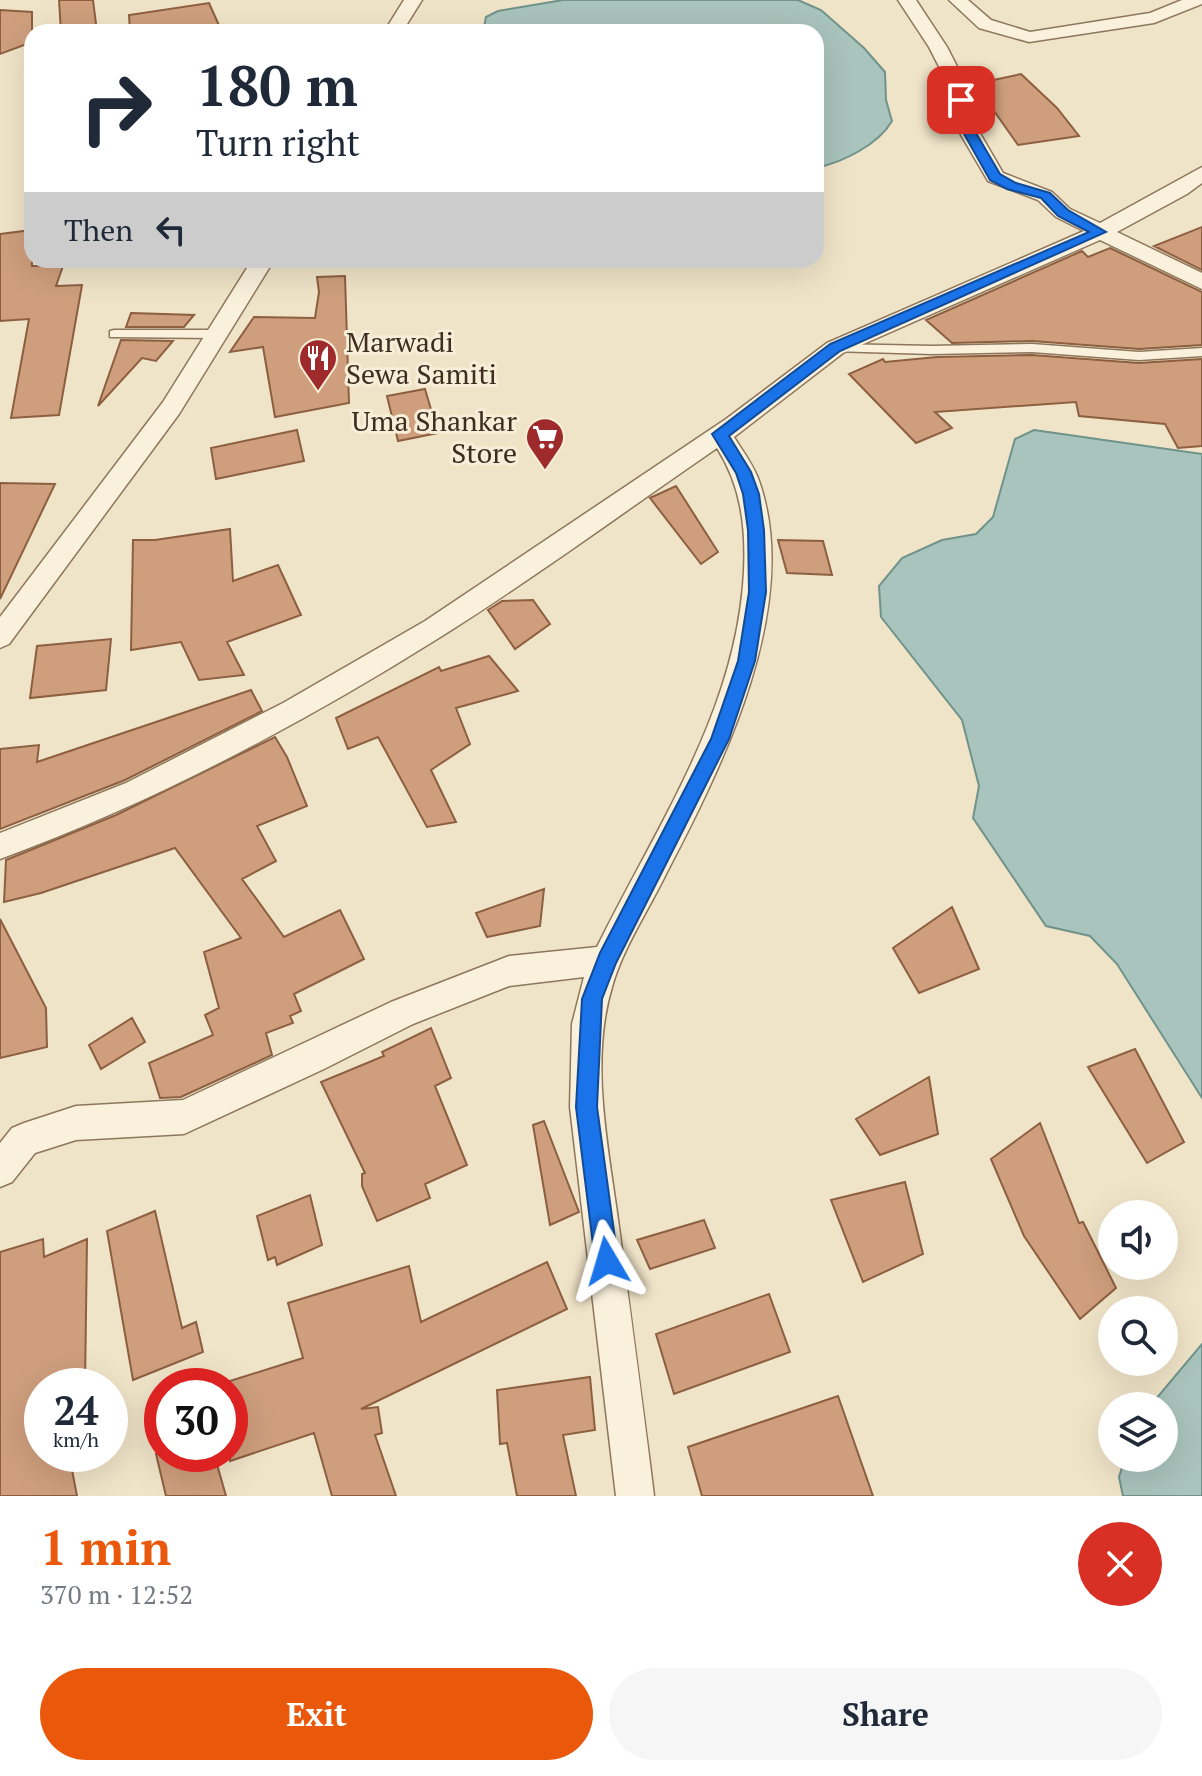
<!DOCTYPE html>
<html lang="en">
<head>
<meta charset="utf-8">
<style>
  :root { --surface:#fff; --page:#f6f6f7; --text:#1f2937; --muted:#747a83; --accent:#ea580c }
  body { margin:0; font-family:"PT Serif",serif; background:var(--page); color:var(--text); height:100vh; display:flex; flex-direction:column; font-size:30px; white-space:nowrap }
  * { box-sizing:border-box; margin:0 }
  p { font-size:26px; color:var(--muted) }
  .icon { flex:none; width:44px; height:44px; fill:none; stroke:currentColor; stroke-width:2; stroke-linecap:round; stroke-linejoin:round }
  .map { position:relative; height:1496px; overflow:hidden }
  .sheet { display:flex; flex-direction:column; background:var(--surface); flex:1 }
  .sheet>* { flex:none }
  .banner { position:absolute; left:24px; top:24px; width:800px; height:244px; border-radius:24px; box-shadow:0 8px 32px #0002; background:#fff; color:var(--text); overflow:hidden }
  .tools { position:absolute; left:1098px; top:1200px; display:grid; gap:16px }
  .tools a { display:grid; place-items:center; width:80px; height:80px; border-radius:50%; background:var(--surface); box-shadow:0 8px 32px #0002; font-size:40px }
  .speed { position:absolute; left:24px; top:1368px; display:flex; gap:16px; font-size:40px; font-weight:700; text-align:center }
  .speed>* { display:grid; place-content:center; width:104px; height:104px; border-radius:50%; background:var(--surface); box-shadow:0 8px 32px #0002; line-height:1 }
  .speed small { font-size:20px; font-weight:400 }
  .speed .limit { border:12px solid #d22; background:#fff; color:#111 }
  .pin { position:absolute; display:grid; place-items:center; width:68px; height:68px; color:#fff; margin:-34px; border-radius:16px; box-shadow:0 4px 12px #0006 }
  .me { position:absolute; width:88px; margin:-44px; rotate:353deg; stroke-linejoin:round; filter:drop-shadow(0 0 6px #0008) }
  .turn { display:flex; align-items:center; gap:28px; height:168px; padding:0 40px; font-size:36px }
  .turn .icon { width:104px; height:104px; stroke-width:2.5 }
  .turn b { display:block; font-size:56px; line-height:68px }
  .then { display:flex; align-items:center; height:76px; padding:0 40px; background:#0003; gap:16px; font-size:30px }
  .round { display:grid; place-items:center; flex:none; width:84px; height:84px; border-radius:42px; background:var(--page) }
  .headline { display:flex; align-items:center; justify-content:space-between; height:136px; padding:0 40px }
  h1 { font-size:48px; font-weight:700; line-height:60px; color:var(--accent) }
  .cta { display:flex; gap:16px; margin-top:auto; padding:16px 40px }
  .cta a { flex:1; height:92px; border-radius:48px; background:var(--accent); color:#fff; font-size:32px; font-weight:700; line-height:92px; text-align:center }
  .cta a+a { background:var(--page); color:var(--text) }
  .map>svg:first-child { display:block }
</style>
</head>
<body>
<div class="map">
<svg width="1202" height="1496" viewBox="0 0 1202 1496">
  <rect width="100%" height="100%" fill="#f0e4c8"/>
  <path fill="#a9c4bc" stroke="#6f938a" stroke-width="2" d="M563,0H798L821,10L864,48L885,72L886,100L892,121C878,145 843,162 816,168V32H483L486,17L498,11Z
    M1034,430L1202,454V1098L1117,964L1090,936L1046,926L973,818L979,786L962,720L881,617L879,586L902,558L942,540L976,534L993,517L1015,439Z
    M1202,1344V1496H1123L1119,1477L1125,1458H1164V1406H1150Z"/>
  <path fill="#cf9f7d" stroke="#8d5f41" stroke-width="2" d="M59,0H93L97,32H61Z
    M209,3L222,32H130L129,15Z
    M0,10L32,12V42L0,54Z
    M1021,74L1057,108L1079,136L1018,145L975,84Z
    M1202,227V270L1154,246Z
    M32,230V266H63L56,286L82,285L59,415L11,418L29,319L0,321V234Z
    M1110,248L1202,292V345L1139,349L1032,341L952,343L926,320L1082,251L1088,257Z
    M345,276L349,403L275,417L263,347L230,352L254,317L315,318L319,292L317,277Z
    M131,313L194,315L184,327H126Z
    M121,340L173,341L156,361L142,358L98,406Z
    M1032,355L1139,363L1202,359V446L1178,448L1165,424L1079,416L1076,402L935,412L952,428L916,443L849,374L883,359L885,362L937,357Z
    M425,389L438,433L398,441L387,396Z
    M297,430L304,461L216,479L211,448Z
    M0,483L55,484L0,599Z
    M676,486L718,552L701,564L650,498Z
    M230,529L233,581L278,565L301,615L227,642L244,675L199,680L181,642L131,650L133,540H155Z
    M778,540L823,541L832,575L787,573Z
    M533,600L550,624L515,649L488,610L502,601Z
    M111,639L106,690L30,698L37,646Z
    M489,656L518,691L456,708L470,744L431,770L456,822L427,827L378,737L348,749L336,718L439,667L441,671Z
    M251,690L262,711L125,780L0,829V749L39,745L37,762Z
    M275,737L287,757L307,806L257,826L276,861L242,879L284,937L340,910L364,959L294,994L301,1011L290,1016L293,1023L266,1033L272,1055L181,1097L160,1098L149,1063L213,1035L205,1015L219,1008L204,952L241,938L175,848L41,893L4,902L6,860L116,815Z
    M544,889L540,926L487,937L476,913Z
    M952,907L979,969L919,993L893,948Z
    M0,919L46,1008L47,1047L0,1058Z
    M132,1018L145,1042L101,1069L89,1045Z
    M431,1028L451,1078L435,1086L467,1165L425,1184L430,1198L377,1221L362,1186V1174L365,1173L321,1082L384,1056L382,1052Z
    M1135,1049L1184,1142L1147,1163L1088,1067Z
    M929,1077L938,1134L880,1155L856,1119Z
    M544,1121L579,1212L550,1225L533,1125Z
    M1040,1123L1079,1223L1083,1222L1116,1288L1080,1319L1024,1236L991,1159Z
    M905,1182L923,1254L863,1282L831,1200Z
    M310,1195L322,1245L277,1265L275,1257L268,1260L257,1216Z
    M155,1211L182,1328L196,1322L203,1352L133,1380L107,1231Z
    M704,1220L715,1248L650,1269L637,1240Z
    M43,1239L44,1257L87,1239L85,1386H42V1454H69L77,1496H0V1252Z
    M547,1262L567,1309L361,1409L378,1407L382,1433L375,1435L396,1496H332L314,1433L230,1461V1381L303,1358L288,1303L409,1266L421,1322Z
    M769,1294L790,1352L674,1394L656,1334Z
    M590,1377L595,1430L563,1435L576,1496H517L507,1443L500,1444L497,1390Z
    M838,1396L873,1496H702L688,1447Z
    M156,1454H214L226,1496H166Z"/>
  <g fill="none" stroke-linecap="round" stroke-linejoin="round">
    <g stroke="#8d765c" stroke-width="3">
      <path id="service" d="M114,330H217L223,334L217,338L110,337V331Z
        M835,344L932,346L1032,344L1139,352L1202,348V356L1139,360L1032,352L932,354L831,351V345Z"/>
    </g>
    <g stroke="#8d765c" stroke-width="3">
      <path id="minor" d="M404,0H422L402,32H384Z
        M898,0H916L947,47L967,86L970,116L1003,173L1052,192L1070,209L1100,223L1202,167V183L1187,194L1117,232L1202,273V289L1100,240L843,353L734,437C742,450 752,463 758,478C804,603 723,765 666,874C648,911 623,948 612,987C589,1063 609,1150 619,1227C631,1316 643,1406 654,1496H616L570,1107L572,1024L584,977L509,986L413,1024L324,1069L184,1134L76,1140L35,1153L12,1182L0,1187V1143L12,1128L24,1123L76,1106L183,1100L391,1002L509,956L597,947C657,825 737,711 744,571C746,526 741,486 717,448C625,511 536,577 442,636C302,724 155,802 0,859V833L126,783L283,703L425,621L726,419L827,343L1084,231L1056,217L1038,200L988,181L950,116L949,86L929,47Z
        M949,0H968L991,20L1030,32L1150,13L1182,0H1202V4L1154,23L1029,42L979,28Z
        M252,260H274L179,414L9,644L0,648V617L163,402Z"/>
    </g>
    <use href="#service" fill="#faf1dc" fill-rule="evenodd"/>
    <use href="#minor" fill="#faf1dc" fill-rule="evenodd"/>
  </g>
  <path fill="#1a73e8" stroke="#114b97" stroke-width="2" d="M957,98L968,100L966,116L1000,174L1016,183L1050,193L1068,210L1106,232L840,351L729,436L751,472L759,494L764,530L766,592L755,661L729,739L616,963L602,999L597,1107L618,1261L615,1269L607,1273L599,1269L595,1261L576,1107L582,999L600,953L711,739L738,661L749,592L748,530L743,494L736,473L712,434L830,344L1089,232L1058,216L1041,198L1007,189L990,180L954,116Z"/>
  <defs>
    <g id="restaurant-pin" transform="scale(2)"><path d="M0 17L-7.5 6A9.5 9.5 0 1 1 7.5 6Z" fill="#9e2a2b" stroke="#f7eed8"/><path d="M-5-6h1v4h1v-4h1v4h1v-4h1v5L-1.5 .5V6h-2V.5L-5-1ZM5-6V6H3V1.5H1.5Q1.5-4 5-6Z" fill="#fff"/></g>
    <g id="supermarket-pin" transform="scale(2)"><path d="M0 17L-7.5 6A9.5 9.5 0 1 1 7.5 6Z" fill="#9e2a2b" stroke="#f7eed8"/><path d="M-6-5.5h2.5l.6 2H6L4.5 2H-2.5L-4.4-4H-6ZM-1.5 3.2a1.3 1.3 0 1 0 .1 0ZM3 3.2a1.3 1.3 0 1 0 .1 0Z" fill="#fff"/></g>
  </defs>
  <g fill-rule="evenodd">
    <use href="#restaurant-pin" x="318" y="358"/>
    <use href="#supermarket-pin" x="545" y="437"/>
  </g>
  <g text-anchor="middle" stroke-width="6" stroke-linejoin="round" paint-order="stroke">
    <g font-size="28" fill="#3d2e20" stroke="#f7eed8" text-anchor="start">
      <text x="346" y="352">Marwadi<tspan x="346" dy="32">Sewa Samiti</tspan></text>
      <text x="517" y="431" text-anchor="end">Uma Shankar<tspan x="517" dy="32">Store</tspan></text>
    </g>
  </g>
</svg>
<div class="tools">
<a><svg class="icon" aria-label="sound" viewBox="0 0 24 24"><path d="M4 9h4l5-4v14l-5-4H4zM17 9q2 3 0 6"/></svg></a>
<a><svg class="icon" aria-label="search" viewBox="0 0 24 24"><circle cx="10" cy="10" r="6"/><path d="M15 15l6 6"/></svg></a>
<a><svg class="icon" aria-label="layers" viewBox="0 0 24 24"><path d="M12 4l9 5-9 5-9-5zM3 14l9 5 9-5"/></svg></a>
</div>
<div class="speed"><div>24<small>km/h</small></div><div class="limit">30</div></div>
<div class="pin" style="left:961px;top:100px;background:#d93025"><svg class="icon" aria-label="arrive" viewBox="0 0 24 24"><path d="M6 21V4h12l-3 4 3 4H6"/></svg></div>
<svg class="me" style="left:607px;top:1261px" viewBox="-20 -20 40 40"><path d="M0-17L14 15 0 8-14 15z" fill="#1a73e8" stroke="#fff" stroke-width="4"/></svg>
<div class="banner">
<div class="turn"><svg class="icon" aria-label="right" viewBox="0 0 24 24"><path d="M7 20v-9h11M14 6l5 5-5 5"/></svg><div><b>180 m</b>Turn right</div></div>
<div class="then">Then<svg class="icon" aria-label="left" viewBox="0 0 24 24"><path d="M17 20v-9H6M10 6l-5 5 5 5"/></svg></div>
</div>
</div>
<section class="sheet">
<div class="headline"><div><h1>1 min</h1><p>370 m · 12:52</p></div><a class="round" style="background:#d93025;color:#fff"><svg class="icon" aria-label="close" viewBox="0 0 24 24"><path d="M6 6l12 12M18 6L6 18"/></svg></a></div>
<div class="cta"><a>Exit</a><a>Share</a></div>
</section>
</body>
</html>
